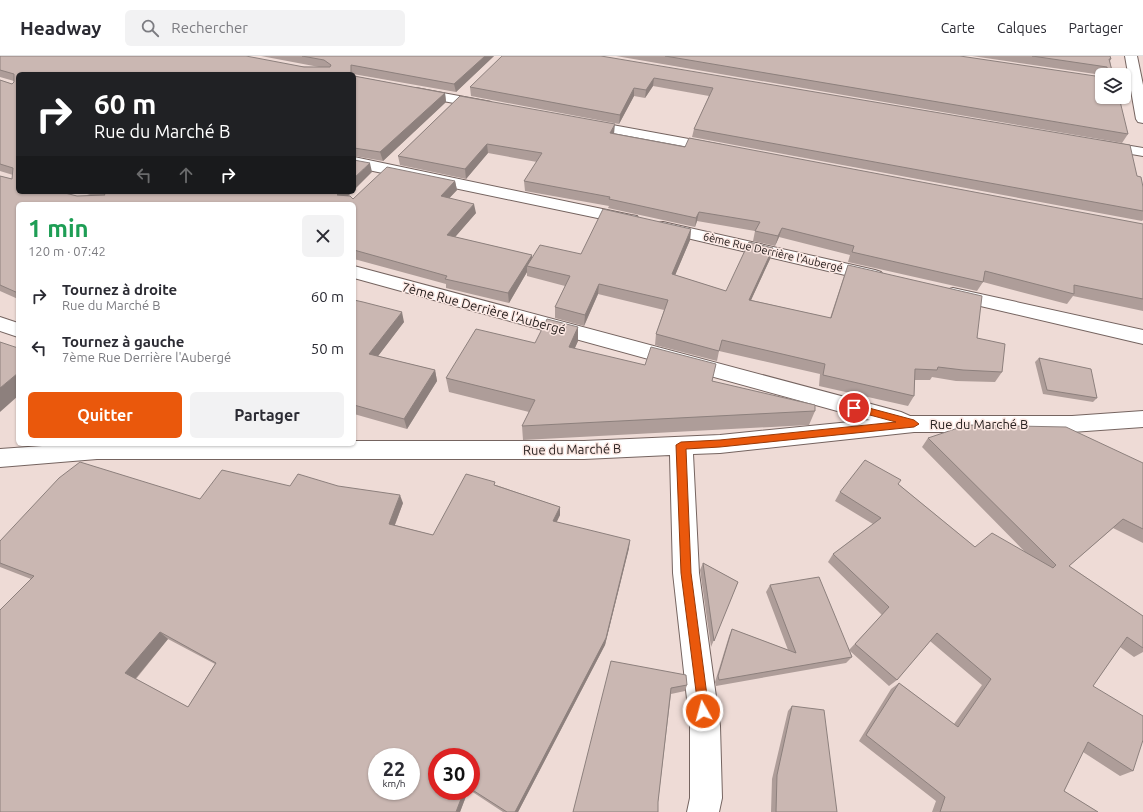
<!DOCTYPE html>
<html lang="fr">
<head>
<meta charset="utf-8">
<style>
  :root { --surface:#fff; --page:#f2f2f3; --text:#2b2b33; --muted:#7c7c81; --line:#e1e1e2; --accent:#ea580c }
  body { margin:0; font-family:Ubuntu,sans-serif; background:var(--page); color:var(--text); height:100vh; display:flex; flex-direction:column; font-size:15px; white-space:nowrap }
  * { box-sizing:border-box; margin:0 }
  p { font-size:13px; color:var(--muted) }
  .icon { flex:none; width:22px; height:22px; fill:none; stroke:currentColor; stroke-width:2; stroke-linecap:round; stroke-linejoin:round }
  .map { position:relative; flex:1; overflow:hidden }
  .panel { position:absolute; left:16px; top:146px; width:340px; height:244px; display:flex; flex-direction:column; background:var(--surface); border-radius:6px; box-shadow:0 1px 3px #0004 }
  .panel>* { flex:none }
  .guide { position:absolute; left:16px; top:16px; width:340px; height:122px; border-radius:6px; box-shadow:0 1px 3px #0004; background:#202124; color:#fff; overflow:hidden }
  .controls { position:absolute; left:1095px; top:12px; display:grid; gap:8px }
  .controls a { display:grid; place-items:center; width:36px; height:36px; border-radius:6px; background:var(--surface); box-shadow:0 1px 3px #0004; font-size:20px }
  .speed { position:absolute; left:368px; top:692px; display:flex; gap:8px; font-size:20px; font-weight:700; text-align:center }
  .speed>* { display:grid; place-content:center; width:52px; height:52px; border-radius:50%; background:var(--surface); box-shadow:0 1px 3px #0004; line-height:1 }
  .speed small { font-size:10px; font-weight:400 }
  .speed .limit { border:6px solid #d22; background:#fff; color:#111 }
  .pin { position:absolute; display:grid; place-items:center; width:34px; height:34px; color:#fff; margin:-17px; border:2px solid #fff; border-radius:50%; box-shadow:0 1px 4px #0007 }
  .me { position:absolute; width:44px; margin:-22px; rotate:353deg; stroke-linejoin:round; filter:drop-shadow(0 0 3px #0008) }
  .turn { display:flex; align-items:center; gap:14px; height:84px; padding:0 12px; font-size:18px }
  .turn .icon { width:52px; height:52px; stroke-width:2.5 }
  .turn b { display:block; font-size:28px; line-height:34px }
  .lanes { display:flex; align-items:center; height:38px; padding:0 12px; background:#0003; justify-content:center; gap:20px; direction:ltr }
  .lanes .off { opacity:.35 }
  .round { display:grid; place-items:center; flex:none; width:42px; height:42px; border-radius:6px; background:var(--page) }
  .head { display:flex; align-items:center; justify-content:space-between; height:68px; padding:0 12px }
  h1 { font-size:24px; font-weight:700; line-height:30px; color:#1e9e55 }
  .cta { display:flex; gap:8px; margin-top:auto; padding:8px 12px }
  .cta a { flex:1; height:46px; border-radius:6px; background:var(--accent); color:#fff; font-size:16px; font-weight:700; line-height:46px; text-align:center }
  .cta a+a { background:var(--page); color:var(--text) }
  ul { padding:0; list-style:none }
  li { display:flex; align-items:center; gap:12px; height:52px; padding:0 12px }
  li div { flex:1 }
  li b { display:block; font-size:15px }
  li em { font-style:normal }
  header { display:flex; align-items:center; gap:24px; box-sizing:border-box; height:56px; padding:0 20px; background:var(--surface); border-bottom:1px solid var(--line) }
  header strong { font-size:19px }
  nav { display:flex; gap:22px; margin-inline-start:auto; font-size:14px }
  .search { width:280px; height:36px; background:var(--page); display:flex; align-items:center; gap:10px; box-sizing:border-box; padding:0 14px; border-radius:6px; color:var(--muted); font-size:15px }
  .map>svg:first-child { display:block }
</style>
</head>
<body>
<header>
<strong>Headway</strong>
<div class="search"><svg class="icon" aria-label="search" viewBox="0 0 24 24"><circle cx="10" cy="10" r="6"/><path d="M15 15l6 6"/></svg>Rechercher</div>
<nav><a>Carte</a><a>Calques</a><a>Partager</a></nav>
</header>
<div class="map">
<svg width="1143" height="756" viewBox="0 0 1143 756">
  <rect width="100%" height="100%" fill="#eedbd6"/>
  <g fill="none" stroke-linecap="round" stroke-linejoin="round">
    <g stroke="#756460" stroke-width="2">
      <path id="minor" d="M1125,0H1137L1143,29V67L1138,66L1136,63Z
        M416,32L486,45L491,46L493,49L491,52L486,53L411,39L409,36L411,33Z
        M585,64L716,88L721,89L723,92L721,95L716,96L580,71L578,68L580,65Z
        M1101,85L1143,92V100L1096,92L1094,89L1096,86Z
        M354,101L631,159L637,160L639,164L637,168L631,169L354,111Z
        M663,166L875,214L881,216L884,220L881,224L875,226L657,175L655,171L657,167Z
        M354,210L901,356L910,360H1072L1143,355V371L1072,376H914L720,397L693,398L699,517L720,670L722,742L719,756H687L690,742V670L673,517L670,399L584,403H97L0,411V393L70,388H354V385H584L720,379L870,364L354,222Z
        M953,232L1143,274V288L946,242L944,238L946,234Z
        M0,261L18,267V281L0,275Z"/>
    </g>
    <use href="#minor" fill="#fff" fill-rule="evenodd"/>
  </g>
  <path fill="#ae9d99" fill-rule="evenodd" d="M0,0L319,11L261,0H494L456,36L353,18H18V136L77,140H93L81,136H352L347,140L353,143L455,125L457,134L449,142L476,157L455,181L532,199V201L581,198L691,173L690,184L675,219L726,235L773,192L770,203L751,244L830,262L844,220L848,209L977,282L1002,316L995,326L956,325L932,321L930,324H915L914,340L908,350L819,330L820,318L719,295L717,305L655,289L656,278L664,254L598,238L584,270L555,262V251L565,230L527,220V216L509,247L446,232V228L354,203V148H18V243L0,235V120L12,123L13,119L0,115V24L12,28L14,26V25L0,21Z
    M601,0L1137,120L1143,131V164L1142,165L692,81L694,73L709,40L653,30L645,42L634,40L619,68L471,40L470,31Z
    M616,0H960L1128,78L1122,87Z
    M972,0H1110L1111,3L1110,5L1113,19H1102Z
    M354,20L445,37L446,46L383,105L354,100Z
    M460,40L614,78L685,91L1143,168V255L1073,240L1067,248L983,226L977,235L848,206L850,199L779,181L775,190L753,185L755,175L697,165L695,171L608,152L609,150L525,135L524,125L537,106L488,97L466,123L400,109L398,100Z
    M354,244L404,266L378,300L435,314L437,325L407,373L354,358Z
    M578,271V285L574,293L712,325L815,355L809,369L523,384L522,370L529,356L449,336L446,322Z
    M1039,302L1097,342L1093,346L1043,338L1035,306Z
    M928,382L1143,407V487L1113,472L1069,510L1143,560V596L1134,601L1120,591L1093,630L1133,715L1120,720L1083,696L1064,735L1098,756H932L936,745L859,685L891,633L899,627L954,668L982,629L930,585L897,624L889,630L850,595L852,601L846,607L716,630L715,626L729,580L732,573L788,594L766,536L770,529L849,594L882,559L828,506L833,498L873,468L835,445L840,436L898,428L975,491L1025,496L922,391Z
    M496,429L560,451V459L556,466L629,492L605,589L518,756H503L471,735V701H437L468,735L460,756H0L31,523L0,511V485L200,443L290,430L403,447L395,469L433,479ZM168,583L215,608L188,651L136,623Z
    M703,507L738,526L711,591L700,514Z
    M611,605L687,629L685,635L671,638L658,746Z
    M792,650L837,756H771L772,723L788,655Z"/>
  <path fill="#8d807d" d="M485,0H494L456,36L454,28Z
    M654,22L653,30L645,42L646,34Z
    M634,32V40L619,68L620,59Z
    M445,37L446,46L383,105L380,96Z
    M615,68L614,78L610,77Z
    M487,88L488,97L466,123L465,113Z
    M370,107L372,116L354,134V122Z
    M455,125L457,134L443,149L441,140Z
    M340,136H352L340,148L337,139Z
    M474,148L476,157L449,188L447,179Z
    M699,156L697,165L695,171L696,162Z
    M782,172L779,181L775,190L778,180Z
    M691,173L690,184L671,229L672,218Z
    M773,192L770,203L746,255L749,244Z
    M532,199V208L527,210V216L509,247L508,237Z
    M599,228L598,238L584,270L585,259Z
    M402,256L404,266L372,308L369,298Z
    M578,271V285L569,306V291Z
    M435,314L437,325L407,373L404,363Z
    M18,317V340L0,356V332Z
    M400,439L403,447L392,476L389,468Z
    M560,451V459L553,474V465Z
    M630,484L629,492L605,589L518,756H515Z
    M160,576L168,583L135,623L125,617Z
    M464,735H468L460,756H456Z"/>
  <path fill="#cab7b2" stroke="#8d807d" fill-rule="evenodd" d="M0,0H246L304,11H330L331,9L324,4L302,0H485L454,28L351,9V18H18V136H61L77,140L105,139L103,136H340L337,139L350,140L353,143L387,111L455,125L441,140L474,148L447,179L532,199L508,237L445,223L447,220L354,194V148H18V237L0,229V120L12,123L13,112L0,108V24L12,28L14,26V18L0,14Z
    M502,0H601L1130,89L1137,120L1141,121L1143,131V155L694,73L713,32L654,22L646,34L634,32L620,59L470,31Z
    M665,0H960L1102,21V41H1119L1128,78Z
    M1032,0H1110L1111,3H1109L1113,19H1108L1107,11Z
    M354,20L445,37L380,96L354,92Z
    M460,40L615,68L610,77L685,91L689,82L1143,168V243L1074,229V238L985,215L983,226L852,196L854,190L782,172L778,180L755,175L760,166L699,156L696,162L609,143L610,141L524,125L542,97L487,88L465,113L398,100Z
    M354,104L370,107L354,122Z
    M603,153L691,173L672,218L726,235L749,186L773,192L749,244L831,262L848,209L982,240L977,282L1005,288L1002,316L963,314L938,311L937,314L915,313L914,340L823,319L825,308L722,284L719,295L656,278L668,244L599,228L585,259L555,251L570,220L527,210L540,189L581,198Z
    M354,244L363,246L402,256L369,298L435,314L404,363L354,349Z
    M547,263L578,271L569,291L645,309L651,291L716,308L712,325L815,349V355L522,370L535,344L446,322L476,273L535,287Z
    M0,286L18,292V317L0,332Z
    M1039,302L1091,313L1097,342L1047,334Z
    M967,369L1066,371L1143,407V473L1123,463L1069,510L1143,560V592L1127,581L1093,630L1143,660V684L1133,715L1088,686L1064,735L1098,756H940L945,741L866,679L899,627L958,671L991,623L937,577L897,624L855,588L889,551L833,498L881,462L840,436L865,404L901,424L898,428L975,491L992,477L1053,512L1056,509L928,382Z
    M80,406L200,443L222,414L290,430L298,418L338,430L400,439L389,468L433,479L466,418L495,426L494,429L560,451L553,465L630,484L606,582L515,756H507L471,733V701H437V735H464L456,756H0V554L34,520L0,507V485L59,422ZM160,576L216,607L188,651L125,617ZM377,701H411V735H377Z
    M703,507L738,526L714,585Z
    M819,521L852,601L719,624L718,620L732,573L796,597L770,529Z
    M611,605L686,619L687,629L671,632L658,746V756H573Z
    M792,650L824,654L837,756H776L777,719Z"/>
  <path fill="#ea580c" stroke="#983908" d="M854,348L914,364L919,368L914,371L720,391L686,393L691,517L709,655L707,659L703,661L699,659L681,517L676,389L681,386L720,384L896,366L851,354L849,352Z"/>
  <g text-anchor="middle" stroke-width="3" stroke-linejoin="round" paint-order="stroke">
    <g font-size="11" fill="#292221" stroke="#fce8e3">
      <text transform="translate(773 196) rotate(13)" y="4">6ème Rue Derrière l'Aubergé</text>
    </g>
    <g font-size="13" fill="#292221" stroke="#fce8e3">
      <text transform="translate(484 252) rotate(15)" y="5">7ème Rue Derrière l'Aubergé</text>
      <text x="979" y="373">Rue du Marché B</text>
      <text transform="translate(572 393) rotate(-1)" y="5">Rue du Marché B</text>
    </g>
  </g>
</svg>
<div class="controls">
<a><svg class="icon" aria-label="layers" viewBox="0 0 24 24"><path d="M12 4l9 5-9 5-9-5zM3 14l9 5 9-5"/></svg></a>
</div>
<div class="speed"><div>22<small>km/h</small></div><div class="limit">30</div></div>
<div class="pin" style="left:854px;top:352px;background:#d93025"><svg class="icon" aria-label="arrive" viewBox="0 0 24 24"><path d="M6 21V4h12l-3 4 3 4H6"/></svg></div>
<svg class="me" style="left:703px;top:655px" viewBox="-20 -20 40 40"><circle r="17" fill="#ea580c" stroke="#fff" stroke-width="3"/><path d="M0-11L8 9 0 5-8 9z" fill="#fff"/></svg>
<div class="guide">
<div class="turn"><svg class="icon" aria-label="right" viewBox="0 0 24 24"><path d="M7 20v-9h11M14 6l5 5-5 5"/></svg><div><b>60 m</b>Rue du Marché B</div></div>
<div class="lanes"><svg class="icon off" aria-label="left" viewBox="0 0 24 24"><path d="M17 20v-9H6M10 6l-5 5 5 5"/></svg><svg class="icon off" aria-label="ahead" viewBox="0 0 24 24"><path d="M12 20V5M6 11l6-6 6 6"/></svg><svg class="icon" aria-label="right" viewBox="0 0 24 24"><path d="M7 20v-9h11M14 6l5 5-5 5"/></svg></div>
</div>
<section class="panel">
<div class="head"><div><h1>1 min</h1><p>120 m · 07:42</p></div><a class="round"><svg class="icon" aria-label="close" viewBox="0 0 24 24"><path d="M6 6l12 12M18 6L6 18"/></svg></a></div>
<ul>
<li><svg class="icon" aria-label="right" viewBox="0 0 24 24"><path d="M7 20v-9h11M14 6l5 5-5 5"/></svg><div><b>Tournez à droite</b><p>Rue du Marché B</p></div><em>60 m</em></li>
<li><svg class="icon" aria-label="left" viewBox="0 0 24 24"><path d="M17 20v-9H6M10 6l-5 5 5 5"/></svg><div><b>Tournez à gauche</b><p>7ème Rue Derrière l'Aubergé</p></div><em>50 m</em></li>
</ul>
<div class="cta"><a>Quitter</a><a>Partager</a></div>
</section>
</div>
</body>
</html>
